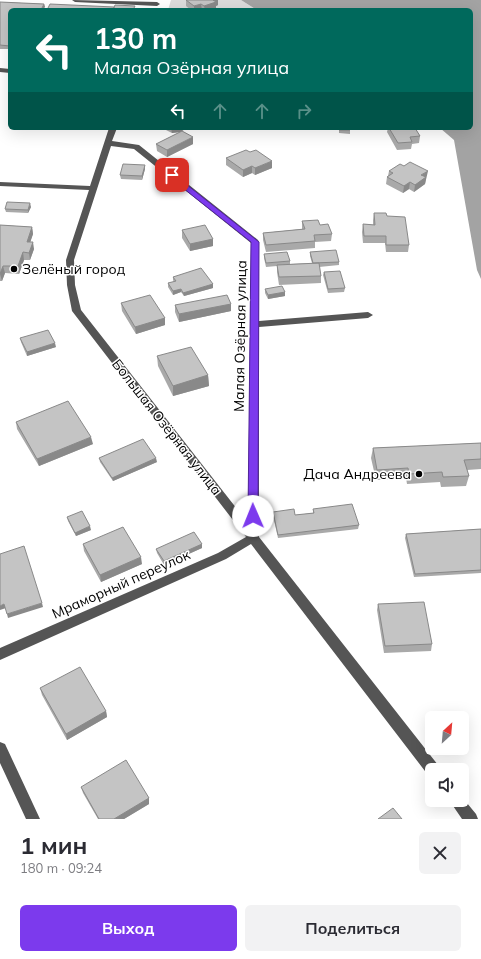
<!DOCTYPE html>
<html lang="ru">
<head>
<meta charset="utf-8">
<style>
  :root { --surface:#fff; --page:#f2f2f3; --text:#2b2b33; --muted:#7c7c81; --accent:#7c3aed }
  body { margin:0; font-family:Mulish,sans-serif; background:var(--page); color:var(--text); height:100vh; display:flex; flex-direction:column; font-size:15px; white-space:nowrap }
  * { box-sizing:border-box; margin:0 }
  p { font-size:13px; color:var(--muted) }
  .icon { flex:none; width:22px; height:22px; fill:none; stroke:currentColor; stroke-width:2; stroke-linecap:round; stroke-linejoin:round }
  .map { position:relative; height:819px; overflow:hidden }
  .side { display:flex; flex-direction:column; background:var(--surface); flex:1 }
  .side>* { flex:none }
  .hud { position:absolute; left:8px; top:8px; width:465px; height:122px; border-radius:6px; box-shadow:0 4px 16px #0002; background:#00695c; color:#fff; overflow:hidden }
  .needle { width:26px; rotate:26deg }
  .fabs { position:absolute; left:425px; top:711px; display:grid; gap:8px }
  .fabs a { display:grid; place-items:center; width:44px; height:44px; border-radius:6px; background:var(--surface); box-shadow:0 4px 16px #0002; font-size:20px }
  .pin { position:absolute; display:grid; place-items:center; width:34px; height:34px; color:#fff; margin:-17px; border-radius:8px; box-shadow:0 2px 6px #0006 }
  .me { position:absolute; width:44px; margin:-22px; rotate:359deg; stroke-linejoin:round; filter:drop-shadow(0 0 3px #0008) }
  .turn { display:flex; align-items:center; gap:14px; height:84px; padding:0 20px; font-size:18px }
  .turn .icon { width:52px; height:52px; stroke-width:2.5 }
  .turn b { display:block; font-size:28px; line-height:34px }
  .lanes { display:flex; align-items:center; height:38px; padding:0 20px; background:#0003; justify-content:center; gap:20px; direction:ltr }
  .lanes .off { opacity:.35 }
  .round { display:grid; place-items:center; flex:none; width:42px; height:42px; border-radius:6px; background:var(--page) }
  .headline { display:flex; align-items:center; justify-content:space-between; height:68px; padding:0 20px }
  h1 { font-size:24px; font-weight:700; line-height:30px }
  .action { display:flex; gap:8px; margin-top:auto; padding:8px 20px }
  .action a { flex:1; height:46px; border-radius:6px; background:var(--accent); color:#fff; font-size:16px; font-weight:700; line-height:46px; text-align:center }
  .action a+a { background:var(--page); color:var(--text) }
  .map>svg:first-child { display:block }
</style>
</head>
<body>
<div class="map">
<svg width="481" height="819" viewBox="0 0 481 819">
  <rect width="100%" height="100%" fill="#fff"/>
  <path fill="#dcdcdc" d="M171,0H241L257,10H168Z"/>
  <path fill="#a3a3a3" d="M241,0H481V279L477,270L454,140L440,128H471V10H257Z"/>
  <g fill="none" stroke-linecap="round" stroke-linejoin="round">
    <path fill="#555" fill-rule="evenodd" d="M72,0L157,2L160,4L157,6L75,2Z
      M0,68L10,69V73L0,72Z
      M109,128H117L112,141L139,145L258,240L259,242V321L368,312L373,315L368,318L259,327V537L438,765L440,770H432V776L428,775L251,544L226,559L0,660V648L218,553L246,537L72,311L67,285L66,260L89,190L0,186V182L90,186ZM111,146L134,149L251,243L248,523L81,310L75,285L74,260Z
      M0,742L5,744L40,819H26L0,763Z
      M462,797L476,814L478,819H462L449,800H462Z"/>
  </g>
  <path fill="#a9a9a9" d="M186,0H218V5L216,6V9L212,10H191L186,6Z
    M0,2L44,4L45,7L10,10V49H0Z
    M162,128H187L180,132L172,133Z
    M339,128H350V134L339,133Z
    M388,128H415L420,136L419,143L412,144L411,149L397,150L387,132Z
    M156,144H193L167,157L157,151Z
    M226,158L272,168L255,175L252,173L243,177L226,165Z
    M145,165V169L142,180L121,179L120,175Z
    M389,171L427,178H426L425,184L414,192L409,189L403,193L386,184L387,177L388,176Z
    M31,207L28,213L6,212L5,209Z
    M374,213L387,216L409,245L408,252H386L385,243H363L362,232L363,224L373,225V220Z
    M302,221L320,225L332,234L331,241L315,242V248L266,252L263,240V233L302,229Z
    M0,225L32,227L33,234L30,242L34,249L30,260H24L19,274L5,273L2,281H0Z
    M182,230L213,239V246L190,251L182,238Z
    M310,252L339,262V265L319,267L321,276V283L279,285L277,272V266L266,267L264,258V254L290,261V264L312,263L310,256Z
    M324,272L345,288L344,292L328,293L323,275Z
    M173,277L213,284V288L184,296L181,292L173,295L168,287V283L174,282L173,280Z
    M265,289L285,292V296L268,299L265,293Z
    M121,303L165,318V325L136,334L122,311Z
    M231,304V311L179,322L175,312V305Z
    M20,338L56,347L27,356L21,342Z
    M157,356L208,375L209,386L173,396L158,366Z
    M16,422L93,444L39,466L17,429Z
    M481,443V469L467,470L469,476L466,486L441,487L440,482L407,484L406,478L376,480L371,458L373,448Z
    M99,458L157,462L113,481L100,462Z
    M313,509L359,525L358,529L278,538L273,516V512L295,515L313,513Z
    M67,517L91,530L76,536L68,521Z
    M481,529V573L414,577L405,538L406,534Z
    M83,544L142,564L101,582L84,551Z
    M202,544V548L164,565L157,553L156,549Z
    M378,604L432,644L431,651L384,653L377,610Z
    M40,688L106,711L107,717L67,740L42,695Z
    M81,787L149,798V804L124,819H98L83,793Z"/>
  <path fill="#898989" d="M213,0H218V5L216,6V9L212,10H205L204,6Z
    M44,4L45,7L43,10H41Z
    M201,4L202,10H194V6Z
    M171,128H187L180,132L172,133Z
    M193,137V144L167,157V150Z
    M272,161V168L255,175V168Z
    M145,165V169L142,180V176Z
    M252,166V173L243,177V170Z
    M428,171L425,184L414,192L415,185L421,175Z
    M410,182L409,189L403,193L404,186Z
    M30,203L31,207L28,213V210Z
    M32,227L33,234L28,249L27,242Z
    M213,239V246L190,251V244Z
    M33,242L34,249L30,260L29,253Z
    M23,252L24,260L19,274L18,266Z
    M3,266L5,273L2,281L0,274Z
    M213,284V288L184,296L183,293Z
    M181,289V292L173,295V291Z
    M285,292V296L268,299V295Z
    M231,304V311L179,322V314Z
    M165,318V325L136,334L135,327Z
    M55,343L56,347L27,356V352Z
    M208,375L209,386L173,396V386Z
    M91,437L93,444L39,466L37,459Z
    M156,458L157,462L113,481L112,478Z
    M90,526L91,530L76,536L75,533Z
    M202,544V548L164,565V561Z
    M141,557L142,564L101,582L100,575Z
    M42,603L43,607L8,618L7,614Z
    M4,604L6,608L0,610V606Z
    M106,711L107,717L67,740L66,734Z
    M149,798V804L124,819H114Z"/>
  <path fill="#c4c4c4" stroke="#898989" d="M186,0H214H213L216,2L204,6L201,4L194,6Z
    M0,2L44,4L41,10H10V46L0,45Z
    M50,4L114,7L113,10H47Z
    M115,5L135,6L133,10H113Z
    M339,128H350V130H339Z
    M389,128H415L420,136L410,137L412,142L398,143Z
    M182,131L193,137L167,150L156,144Z
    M246,150L250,152L256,150L272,161L255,168L252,166L243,170L226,158Z
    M410,162L428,171L421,175L426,177L415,185L410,182L404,186L387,177L393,173L389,171L400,164L404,166Z
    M123,164L145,165L142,176L120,175Z
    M7,202L30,203L28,210L5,209Z
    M374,213H386L387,216L405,217L409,245H386V236H364L363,224L375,225Z
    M318,220L320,225L328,224L332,234L314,235L315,241L266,245L263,233L305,229L302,221Z
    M0,225L32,227L27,242H33L29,253L23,252L18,266H3L0,274Z
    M205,225L213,239L190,244L182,230Z
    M336,250L339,262L313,263L310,252Z
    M287,252L290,261L266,263L264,254Z
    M319,263L321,276L279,277L277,265Z
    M201,268L213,284L183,293L181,289L173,291L168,283L176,281L173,277Z
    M340,271L345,288L328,289L324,272Z
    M282,286L285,292L268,295L265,289Z
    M150,295L165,318L135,327L121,303Z
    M227,295L231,304L179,314L175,305Z
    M48,330L55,343L27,352L20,338Z
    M191,347L208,375L173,386L157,356Z
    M68,401L91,437L37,459L16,422Z
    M143,439L156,458L112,478L99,458Z
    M481,443V459L464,460L469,476L443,477L442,472L409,474L408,468L377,470L373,448Z
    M352,504L359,525L278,535L273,512L294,509L295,515L314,513L313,509Z
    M82,511L90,526L75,533L67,517Z
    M123,527L141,557L100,575L83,544Z
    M481,529V570L415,574L406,534Z
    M194,532L202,544L164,561L156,549Z
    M24,546L42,603L7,614L4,604L0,606V554Z
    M424,602L432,644L385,646L378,604Z
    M80,667L106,711L66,734L40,688Z
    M126,760L149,798L114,819H99L81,787Z
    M393,808L402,819H378Z"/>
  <path fill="#7c3aed" stroke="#51269a" d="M172,173L259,242L258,516L256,519H249L248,516L251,242L169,177L168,175Z"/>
  <g fill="#000" stroke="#fff" stroke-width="1.5">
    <circle cx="14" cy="269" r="4"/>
    <circle cx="419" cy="474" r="4"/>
  </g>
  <g text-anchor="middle" stroke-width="3" stroke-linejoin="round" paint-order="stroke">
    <g font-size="14" fill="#000" stroke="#fff" text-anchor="start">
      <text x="22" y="274">Зелёный город</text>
      <text x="411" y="479" text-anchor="end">Дача Андреева</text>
    </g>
    <g font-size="14" fill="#000" stroke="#fff">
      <text transform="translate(240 336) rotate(-89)" y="5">Малая Озёрная улица</text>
      <text transform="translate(167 427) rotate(52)" y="5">Большая Озёрная улица</text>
      <text transform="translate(121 584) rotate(-24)" y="5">Мраморный переулок</text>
    </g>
  </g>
</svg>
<div class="fabs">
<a><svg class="needle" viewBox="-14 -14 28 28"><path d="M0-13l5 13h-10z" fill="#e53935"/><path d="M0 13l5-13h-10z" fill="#7c7c81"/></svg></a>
<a><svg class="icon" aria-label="sound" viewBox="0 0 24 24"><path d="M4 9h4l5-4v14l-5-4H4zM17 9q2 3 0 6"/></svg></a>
</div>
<div class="pin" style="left:172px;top:175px;background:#d93025"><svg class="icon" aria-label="arrive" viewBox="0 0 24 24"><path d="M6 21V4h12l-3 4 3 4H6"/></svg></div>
<svg class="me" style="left:253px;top:516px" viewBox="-20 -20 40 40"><circle r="19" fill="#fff"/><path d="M0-13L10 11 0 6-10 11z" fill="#7c3aed"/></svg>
<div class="hud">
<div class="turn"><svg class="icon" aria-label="left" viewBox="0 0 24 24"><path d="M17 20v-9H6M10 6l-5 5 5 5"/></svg><div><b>130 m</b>Малая Озёрная улица</div></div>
<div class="lanes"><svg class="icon" aria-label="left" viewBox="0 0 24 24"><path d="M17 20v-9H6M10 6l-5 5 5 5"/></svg><svg class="icon off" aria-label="ahead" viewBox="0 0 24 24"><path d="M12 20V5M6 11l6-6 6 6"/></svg><svg class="icon off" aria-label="ahead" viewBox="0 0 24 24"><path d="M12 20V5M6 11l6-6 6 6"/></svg><svg class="icon off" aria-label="right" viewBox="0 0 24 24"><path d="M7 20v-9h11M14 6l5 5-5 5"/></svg></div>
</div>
</div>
<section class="side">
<div class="headline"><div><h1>1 мин</h1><p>180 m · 09:24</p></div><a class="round"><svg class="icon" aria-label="close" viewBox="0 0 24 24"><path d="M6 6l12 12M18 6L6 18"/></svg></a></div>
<div class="action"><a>Выход</a><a>Поделиться</a></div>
</section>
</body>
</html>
